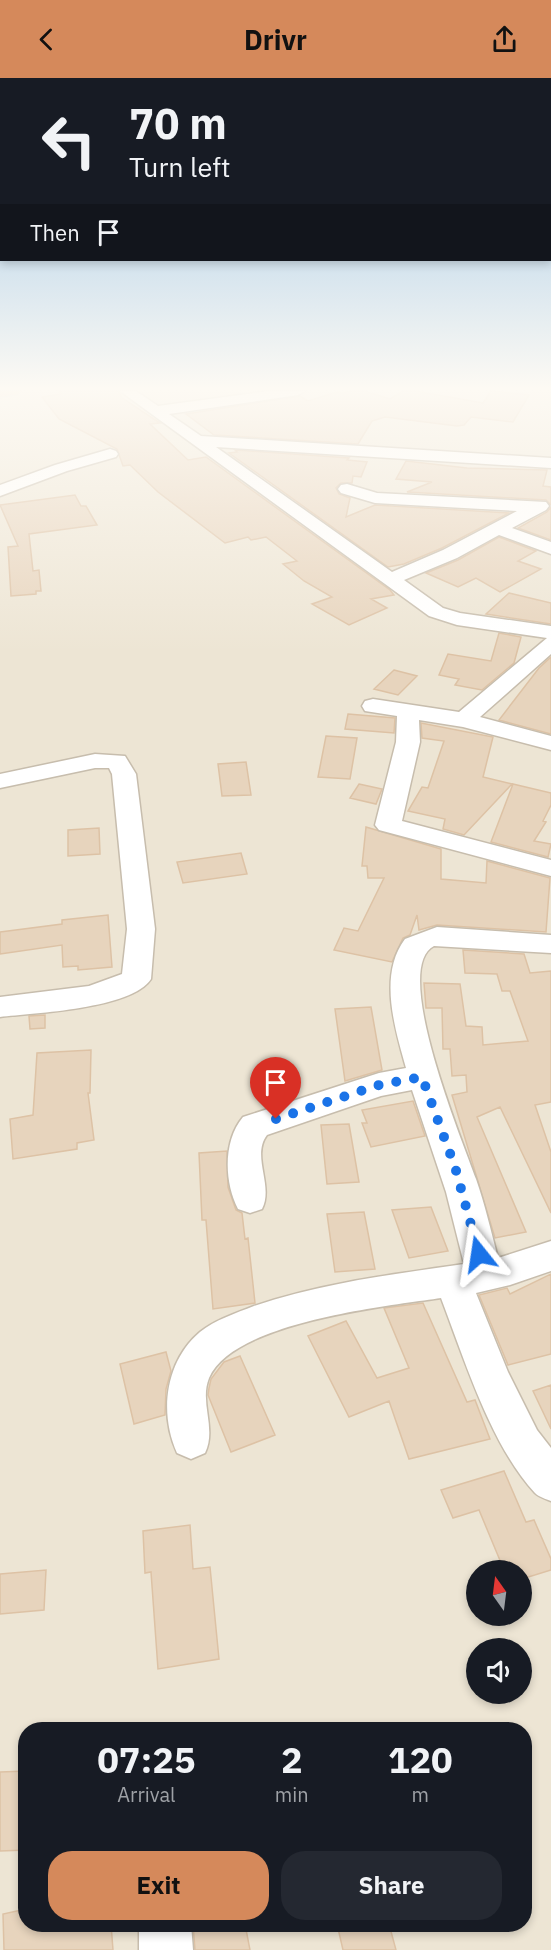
<!DOCTYPE html>
<html lang="en">
<head>
<meta charset="utf-8">
<style>
  :root { --surface:#171b24; --page:#242831; --text:#f1f3f6; --muted:#9ea1a6; --accent:#d5895b }
  body { margin:0; font-family:"IBM Plex Sans",sans-serif; background:var(--page); color:var(--text); height:100vh; display:flex; flex-direction:column; font-size:22px; white-space:nowrap }
  * { box-sizing:border-box; margin:0 }
  p { font-size:20px; color:var(--muted) }
  .icon { flex:none; width:33px; height:33px; fill:none; stroke:currentColor; stroke-width:2; stroke-linecap:round; stroke-linejoin:round }
  .map { position:relative; flex:1; overflow:hidden }
  .drawer { position:absolute; left:18px; top:1644px; width:514px; height:210px; display:flex; flex-direction:column; background:var(--surface); border-radius:24px; box-shadow:0 3px 9px #0003 }
  .drawer>* { flex:none }
  .banner { position:absolute; left:0px; top:0px; width:552px; height:183px; box-shadow:0 3px 9px #0003; background:#171b24; color:var(--text); overflow:hidden }
  .needle { width:39px; rotate:346deg }
  .buttons { position:absolute; left:466px; top:1482px; display:grid; gap:12px }
  .buttons a { display:grid; place-items:center; width:66px; height:66px; border-radius:50%; background:var(--surface); box-shadow:0 3px 9px #0003; font-size:30px }
  .pin { position:absolute; display:grid; place-items:center; width:51px; height:51px; color:#fff; margin:-62px -26px; border-radius:50% 50% 50% 0; rotate:-45deg; box-shadow:0 0 6px #0007 }
  .pin .icon { rotate:45deg }
  .me { position:absolute; width:66px; margin:-33px; rotate:345deg; stroke-linejoin:round; filter:drop-shadow(0 0 4px #0008) }
  .turn { display:flex; align-items:center; gap:21px; height:126px; padding:0 30px; font-size:27px }
  .turn .icon { width:78px; height:78px; stroke-width:2.5 }
  .turn b { display:block; font-size:42px; line-height:51px }
  .then { display:flex; align-items:center; height:57px; padding:0 30px; background:#0003; gap:12px; font-size:22px }
  .eta { display:flex; justify-content:space-evenly; align-items:center; height:102px; text-align:center }
  .eta b { font-size:36px; font-weight:700; line-height:42px }
  .button { display:flex; gap:12px; margin-top:auto; padding:12px 30px }
  .button a { flex:1; height:69px; border-radius:24px; background:var(--accent); color:#111; font-size:24px; font-weight:700; line-height:69px; text-align:center }
  .button a+a { background:var(--page); color:var(--text) }
  header { display:flex; justify-content:space-between; align-items:center; height:78px; padding:0 30px; background:var(--accent); color:#111; font-size:27px; font-weight:700 }
  .map>svg:first-child { display:block }
</style>
</head>
<body>
<header><svg class="icon" aria-label="back" viewBox="0 0 24 24"><path d="M15 5l-7 7 7 7"/></svg>Drivr<svg class="icon" aria-label="share" viewBox="0 0 24 24"><path d="M12 15V3M7 8l5-5 5 5M5 13v7h14v-7"/></svg></header>
<div class="map">
<svg width="551" height="1872" viewBox="0 0 551 1872">
  <rect width="100%" height="100%" fill="#faf5e7"/>
  <path fill="#ede5d4" fill-rule="evenodd" d="M0,313H551V1872H0ZM477,1492H522V1538H477ZM477,1570H522V1616H477ZM26,1652H525V1846H26Z"/>
  <path fill="#e7d4bd" stroke="#ddc2a5" stroke-width="1.5" d="M59,313H118L122,320L160,345L150,346L188,382L206,379L390,512L394,517L371,521L387,530L349,547L312,526L332,519L304,503L283,486L297,483L266,459L251,462L248,459L225,465L158,414L130,387L123,388L117,371L59,341L42,319L62,316Z
    M351,313H364L390,321L403,313H415L483,325L491,313L529,317L513,344L471,339L464,347L457,348L385,339L372,343L358,366L214,357L186,336L300,318L308,323L337,314L343,315Z
    M235,372L349,380L347,382L367,384L361,399L353,398L352,405H341L336,410L339,416L350,420L346,439L375,427L509,435L442,470L404,486L388,489L229,375L237,374Z
    M406,383L467,390L547,392L543,408L551,409V427L546,422L407,414L432,404L396,401Z
    M75,417L81,428H86L97,447L29,456L33,493L39,492L41,513H36V516L11,518L8,469L18,468L0,427Z
    M551,429V462L518,450L547,434Z
    M499,459L536,473L518,483L541,491L500,514L476,500L458,509L426,495L458,482Z
    M509,515L551,525V546L486,536Z
    M499,555L521,559L514,585L482,612L455,607L459,601L439,597L448,576L491,583Z
    M551,579V656L499,642L539,590Z
    M394,592L417,598L398,617L374,611Z
    M348,636L395,640L394,655L345,651Z
    M421,645L493,659L483,699L512,706L464,757L443,751L445,741L408,733L422,709L428,710L444,663L422,660Z
    M326,658L357,660L350,701L318,699Z
    M246,684L251,717L222,718L218,686Z
    M359,706L382,711L376,726L350,720Z
    M513,706L551,715V727L543,743L546,744L534,763L551,766L548,779L491,764Z
    M366,749L441,771V801L486,805L487,783L550,800L546,854L437,847L419,852L417,837L410,857L403,860L392,884L334,872L344,850L358,853L384,800H368L367,788H362Z
    M99,750L100,776L68,778V752Z
    M241,775L247,796L183,805L177,784Z
    M108,837L112,889L78,892V888L63,889L62,867L0,876V854L62,846V842Z
    M463,872L524,876L530,895L551,893V1024L535,1027L551,1074V1135L500,1029L477,1039L526,1154L495,1160L452,1017L467,1014L466,997L452,998L450,971H443L442,930H426L424,905L460,906L466,948L482,949L483,967L528,963L510,913H502L497,896L465,895Z
    M371,929L382,992L345,1003L335,931Z
    M45,937V950L30,951L29,938Z
    M91,972L90,1015H88L94,1062L77,1065V1071L13,1081L10,1041L33,1037L37,975Z
    M413,1023L425,1058L371,1069L362,1045H367L362,1032Z
    M349,1046L359,1104L327,1106L321,1047Z
    M227,1073L228,1109L236,1132L242,1135L245,1161L248,1160L255,1225L213,1231L206,1142H202L199,1075Z
    M431,1129L448,1173L409,1180L392,1132Z
    M364,1134L375,1191L335,1194L327,1136Z
    M551,1196V1276L508,1287L479,1217L507,1210L510,1216Z
    M423,1225L467,1324L475,1322L490,1361L409,1381L389,1323L349,1339L308,1258L346,1243L377,1300L409,1290L384,1230Z
    M166,1274L171,1293L166,1311L165,1337L134,1346L120,1286Z
    M240,1278L275,1357L231,1374L208,1317L209,1310L211,1301L224,1284Z
    M551,1307V1351L533,1313Z
    M504,1393L526,1444L534,1442L551,1481V1492L522,1501V1492H504L479,1432L453,1440L441,1412Z
    M190,1447L193,1491L210,1489L219,1581L158,1591L151,1494L145,1495L143,1453Z
    M46,1492L44,1532L0,1536V1496Z
    M26,1693V1772L0,1773V1694Z
    M26,1831V1846H111L113,1872H4L3,1836Z
    M193,1846H245L250,1872H195Z
    M337,1846H389L396,1872H343Z"/>
  <g fill="none" stroke-linecap="round" stroke-linejoin="round">
    <g stroke="#c7bdad" stroke-width="3">
      <path id="minor" d="M120,313H136L158,328L269,313H305L298,317L169,336L201,358L551,380V390L216,369L392,494L443,472L517,433L375,425L341,415L338,411L341,407L347,406L377,415L546,424L549,428L546,432L512,450L551,464V476L499,457L457,480L404,502L443,530L460,535L551,548V576L480,639L551,658V672L463,649L419,642L420,664L402,743L551,782V798L379,752L375,747L396,664L397,638L365,633L362,628L365,623L373,621L459,634L547,560L457,547L429,538Z
        M110,371L116,373L118,376L116,379L67,393L0,418V407L55,387Z
        M95,676L125,678L136,696L155,851L151,901C132,931 34,935 0,939V919L89,908L122,896L127,851L112,696L109,690H95L0,710V696Z
        M437,849L551,857V875L434,868C390,890 463,1064 476,1101C485,1127 491,1153 498,1180L551,1163V1193L510,1207L476,1215L508,1294L537,1352L551,1370V1423C546,1421 539,1419 535,1415C491,1368 464,1280 441,1220C387,1228 233,1244 209,1300C199,1325 217,1350 205,1375L191,1381L177,1375C159,1335 165,1284 200,1254C215,1242 236,1235 254,1228C322,1205 394,1196 464,1186L446,1114L412,1012L381,1018L267,1057C251,1078 274,1108 262,1131L250,1135L238,1131C224,1104 223,1063 243,1039L379,995L406,990C395,951 378,897 405,861Z
        M139,1846H191L193,1872H139Z"/>
    </g>
    <g stroke="#d7d2ce" stroke-width="3">
      <path id="highway" d="M0,313H20L18,316L0,319Z"/>
    </g>
    <use href="#minor" fill="#fff" fill-rule="evenodd"/>
    <use href="#highway" fill="#ecc3a6" fill-rule="evenodd"/>
  </g>
  <linearGradient id="sky" x2="0" y2="1"><stop stop-color="#97c2e5"/><stop offset="0.54" stop-color="#fdfaf4"/><stop offset="1" stop-color="#fdfaf4" stop-opacity="0"/></linearGradient>
  <rect width="551" height="575" fill="url(#sky)"/>
  <g fill="none" stroke-linecap="round" stroke-linejoin="round">
    <path stroke="#1a73e8" stroke-width="10" stroke-dasharray="0 18" d="M276,1041L379,1007L422,999L455,1089L479,1176"/>
  </g>
</svg>
<div class="buttons">
<a><svg class="needle" viewBox="-14 -14 28 28"><path d="M0-13l5 13h-10z" fill="#e53935"/><path d="M0 13l5-13h-10z" fill="#9ea1a6"/></svg></a>
<a><svg class="icon" aria-label="sound" viewBox="0 0 24 24"><path d="M4 9h4l5-4v14l-5-4H4zM17 9q2 3 0 6"/></svg></a>
</div>
<div class="pin" style="left:276px;top:1041px;background:#d93025"><svg class="icon" aria-label="arrive" viewBox="0 0 24 24"><path d="M6 21V4h12l-3 4 3 4H6"/></svg></div>
<svg class="me" style="left:479px;top:1176px" viewBox="-20 -20 40 40"><path d="M0-17L14 15 0 8-14 15z" fill="#1a73e8" stroke="#fff" stroke-width="4"/></svg>
<div class="banner">
<div class="turn"><svg class="icon" aria-label="left" viewBox="0 0 24 24"><path d="M17 20v-9H6M10 6l-5 5 5 5"/></svg><div><b>70 m</b>Turn left</div></div>
<div class="then">Then<svg class="icon" aria-label="arrive" viewBox="0 0 24 24"><path d="M6 21V4h12l-3 4 3 4H6"/></svg></div>
</div>
<section class="drawer">
<div class="eta">
<div><b>07:25</b><p>Arrival</p></div>
<div><b>2</b><p>min</p></div>
<div><b>120</b><p>m</p></div>
</div>
<div class="button"><a>Exit</a><a>Share</a></div>
</section>
</div>
</body>
</html>
